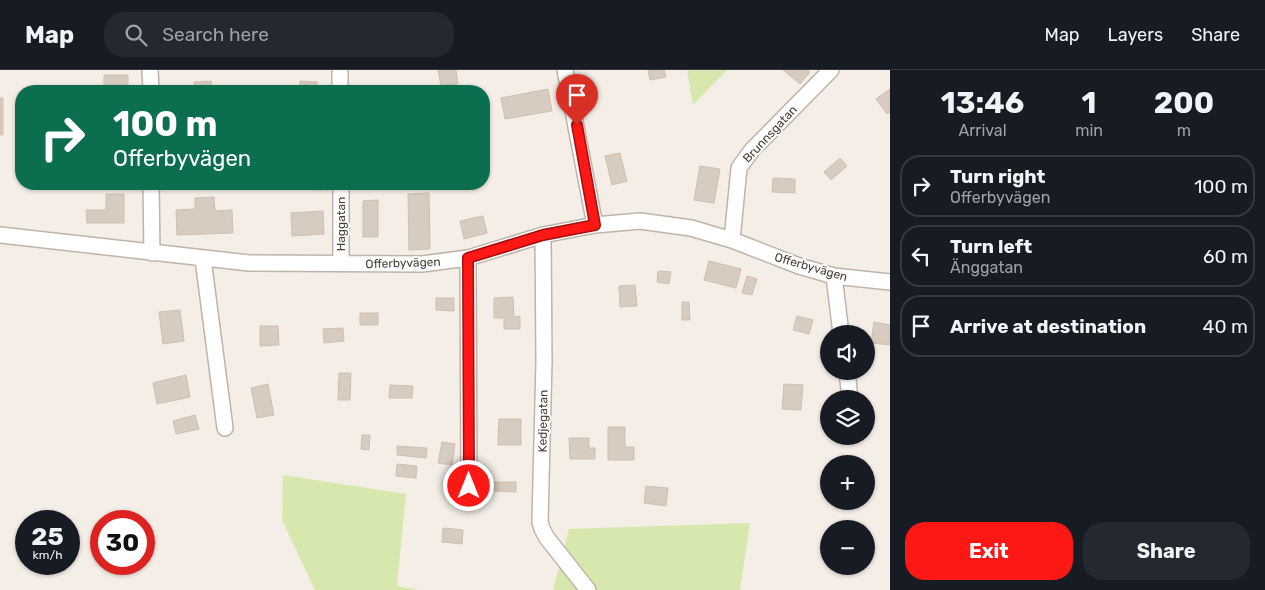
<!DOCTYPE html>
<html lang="en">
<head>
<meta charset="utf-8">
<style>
  :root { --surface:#171b24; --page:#242831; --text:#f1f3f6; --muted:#9ea1a6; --line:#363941; --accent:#fd1715 }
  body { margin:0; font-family:Rubik,sans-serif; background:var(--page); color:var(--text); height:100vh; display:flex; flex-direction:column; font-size:19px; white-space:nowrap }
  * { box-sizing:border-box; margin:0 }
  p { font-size:16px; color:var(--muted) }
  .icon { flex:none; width:28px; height:28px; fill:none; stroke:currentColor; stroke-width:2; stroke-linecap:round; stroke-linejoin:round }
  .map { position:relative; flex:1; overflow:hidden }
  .details { display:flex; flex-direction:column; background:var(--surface); width:375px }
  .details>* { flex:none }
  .guide { position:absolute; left:15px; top:15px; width:475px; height:105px; border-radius:20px; box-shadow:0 1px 4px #0004; background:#0b6e4f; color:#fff; overflow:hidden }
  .fabs { position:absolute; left:820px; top:255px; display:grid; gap:10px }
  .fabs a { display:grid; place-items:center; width:55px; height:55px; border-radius:50%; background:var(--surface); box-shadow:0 1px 4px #0004; font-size:25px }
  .speed { position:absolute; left:15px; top:440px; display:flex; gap:10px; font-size:25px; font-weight:700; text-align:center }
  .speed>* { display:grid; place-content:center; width:65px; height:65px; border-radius:50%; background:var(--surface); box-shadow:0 1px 4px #0004; line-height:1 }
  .speed small { font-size:12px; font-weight:400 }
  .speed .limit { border:8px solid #d22; background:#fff; color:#111 }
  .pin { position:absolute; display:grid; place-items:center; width:42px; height:42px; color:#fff; margin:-51px -21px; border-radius:50% 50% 50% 0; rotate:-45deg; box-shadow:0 0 5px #0007 }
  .pin .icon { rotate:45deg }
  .me { position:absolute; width:55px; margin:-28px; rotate:0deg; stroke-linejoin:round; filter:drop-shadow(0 0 4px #0008) }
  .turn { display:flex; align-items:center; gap:18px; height:105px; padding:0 15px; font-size:22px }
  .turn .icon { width:65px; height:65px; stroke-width:2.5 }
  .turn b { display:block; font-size:35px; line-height:42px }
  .eta { display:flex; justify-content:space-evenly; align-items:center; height:85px; text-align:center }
  .eta b { font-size:30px; font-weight:700; line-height:35px }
  .cta { display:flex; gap:10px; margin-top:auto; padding:10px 15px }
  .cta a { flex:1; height:58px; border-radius:20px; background:var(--accent); color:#fff; font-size:20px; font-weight:700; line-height:58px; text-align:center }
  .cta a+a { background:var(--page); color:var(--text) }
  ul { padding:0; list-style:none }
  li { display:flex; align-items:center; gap:15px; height:62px; margin:0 10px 8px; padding:0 5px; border:2px solid var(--line); border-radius:20px }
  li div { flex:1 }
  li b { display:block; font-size:19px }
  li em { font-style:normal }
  header { display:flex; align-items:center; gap:30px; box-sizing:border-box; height:70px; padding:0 25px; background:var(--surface); border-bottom:1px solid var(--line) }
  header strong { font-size:24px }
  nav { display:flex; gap:28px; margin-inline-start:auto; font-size:18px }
  .search { width:350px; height:45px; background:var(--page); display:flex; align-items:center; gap:12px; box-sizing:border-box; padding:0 18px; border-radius:20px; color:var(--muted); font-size:19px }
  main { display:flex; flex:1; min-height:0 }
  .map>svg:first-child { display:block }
</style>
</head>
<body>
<header>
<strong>Map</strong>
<div class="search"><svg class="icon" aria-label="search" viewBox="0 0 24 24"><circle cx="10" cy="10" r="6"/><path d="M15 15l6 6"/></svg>Search here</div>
<nav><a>Map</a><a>Layers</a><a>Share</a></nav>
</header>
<main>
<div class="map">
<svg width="890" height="520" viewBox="0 0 890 520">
  <rect width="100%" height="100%" fill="#f4eee7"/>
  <path fill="#d7e8af" d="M687,0H727L693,35Z
    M283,405L406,424L397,516L419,520H315L282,450Z
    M750,453L740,520H553L569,459Z"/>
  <path fill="#d8cbbf" stroke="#d0bfaf" d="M438,0H456L458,14L441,16Z
    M648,0H664L666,7L650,10Z
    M783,0H808L810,2L800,14Z
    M104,5H128V21H92V20H104Z
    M211,11L212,21H195L194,12Z
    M300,11L317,12V21H299Z
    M548,19L552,41L505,49L501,28Z
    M890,19V42L887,44L876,29Z
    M0,28H3V65H0Z
    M620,83L627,111L612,115L605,86Z
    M840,88L847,96L831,110L824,102Z
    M700,96L720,99L714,133L694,130Z
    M773,108L795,109V123L772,122Z
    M302,114H322L321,120L301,119Z
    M429,123L430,179L409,180L408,124Z
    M106,124H124V153H87L86,140H106Z
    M214,127L215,141L232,140L233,163L177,165L176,140L195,139V128Z
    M378,130V167H363V131Z
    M323,141L324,164L292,166L291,143Z
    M483,146L487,163L464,169L460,151Z
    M709,191L741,199L736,218L704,210Z
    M658,201L671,202L669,214L657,212Z
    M747,206L757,209L752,225L742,223Z
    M635,215L637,236L620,237L619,216Z
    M513,227L514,247L520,246V259H504V248H494V228Z
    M436,228H454V241L436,240Z
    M682,232H689L690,250H682Z
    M180,240L184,271L163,274L159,242Z
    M360,243H378V255H360Z
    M797,246L813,250L809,264L793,260Z
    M874,252L890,255V275L871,273Z
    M260,256H278L279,275L260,276Z
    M343,258L344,271L324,273L323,259Z
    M339,303H351L350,330H338Z
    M186,305L190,327L157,334L153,313Z
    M268,314L274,345L257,348L251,318Z
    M784,314L803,315L801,340L782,339Z
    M390,315L413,316L412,328H389Z
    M195,345L199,359L176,364L173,351Z
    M499,349H521V375H498Z
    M608,357H625V377H634V390H608Z
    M362,365H370L369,380L361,379Z
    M569,368H589V378H595V389H570Z
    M442,372L455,374L452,395L438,393Z
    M397,376L427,378L426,388L397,385Z
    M397,394L417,396L416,408L396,406Z
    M494,412H516V422L494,421Z
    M646,416L668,418L666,436L644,433Z
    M443,458L463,460L462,474L442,472Z"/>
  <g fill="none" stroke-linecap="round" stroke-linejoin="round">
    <g stroke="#bfb4a9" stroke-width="18">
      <path id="minor" d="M150,0L151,21
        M340,0V21
        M565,0L595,155
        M151,114L152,183
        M341,114V194
        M0,165L249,193L422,194L468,188L543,165L595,155L640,151L691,158L732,170L799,196L834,206L890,212
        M543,165L544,291L540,452L542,459L547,468L588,520
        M732,170L739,98L752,80L831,0
        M468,188L469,416
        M203,189L225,358
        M834,206L841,264
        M847,301L850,329"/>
    </g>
    <use href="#minor" stroke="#fff" stroke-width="15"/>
  </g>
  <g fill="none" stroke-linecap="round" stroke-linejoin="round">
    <g stroke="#a40f0e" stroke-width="12">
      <path id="route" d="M469,416L468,188L543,165L595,155L577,55"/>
    </g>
    <use href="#route" stroke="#fd1715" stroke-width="9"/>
  </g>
  <g text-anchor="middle" stroke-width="4" stroke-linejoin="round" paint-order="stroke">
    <g font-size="12" fill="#473e36" stroke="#fff">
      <text transform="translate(770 64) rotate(-47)" y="4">Brunnsgatan</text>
      <text transform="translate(341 154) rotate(-90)" y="4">Haggatan</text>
      <text transform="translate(403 193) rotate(-2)" y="4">Offerbyvägen</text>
      <text transform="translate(811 197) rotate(16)" y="4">Offerbyvägen</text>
      <text transform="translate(543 351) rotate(-89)" y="4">Kedjegatan</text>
    </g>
  </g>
</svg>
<div class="fabs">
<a><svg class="icon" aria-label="sound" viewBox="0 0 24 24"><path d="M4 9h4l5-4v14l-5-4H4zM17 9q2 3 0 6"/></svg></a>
<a><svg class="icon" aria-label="layers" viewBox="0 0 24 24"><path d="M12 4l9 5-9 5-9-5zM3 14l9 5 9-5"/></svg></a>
<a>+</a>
<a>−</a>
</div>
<div class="speed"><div>25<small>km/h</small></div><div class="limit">30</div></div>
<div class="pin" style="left:577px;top:55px;background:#d93025"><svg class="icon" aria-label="arrive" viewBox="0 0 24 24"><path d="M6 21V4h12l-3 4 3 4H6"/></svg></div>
<svg class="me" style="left:469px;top:416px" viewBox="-20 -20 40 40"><circle r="17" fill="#fd1715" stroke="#fff" stroke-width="3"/><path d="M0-11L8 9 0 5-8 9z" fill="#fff"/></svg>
<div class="guide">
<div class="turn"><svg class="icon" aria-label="right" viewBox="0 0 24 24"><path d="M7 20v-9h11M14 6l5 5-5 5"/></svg><div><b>100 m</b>Offerbyvägen</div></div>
</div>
</div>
<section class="details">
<div class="eta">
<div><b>13:46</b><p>Arrival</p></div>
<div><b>1</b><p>min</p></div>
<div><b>200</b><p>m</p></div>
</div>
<ul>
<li><svg class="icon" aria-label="right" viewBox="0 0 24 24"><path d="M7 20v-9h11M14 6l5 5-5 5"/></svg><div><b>Turn right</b><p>Offerbyvägen</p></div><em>100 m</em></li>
<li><svg class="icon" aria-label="left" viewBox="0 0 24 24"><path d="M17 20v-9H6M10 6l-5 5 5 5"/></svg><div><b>Turn left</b><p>Änggatan</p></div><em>60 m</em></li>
<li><svg class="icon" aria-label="arrive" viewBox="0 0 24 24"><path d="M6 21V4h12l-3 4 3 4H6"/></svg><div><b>Arrive at destination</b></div><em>40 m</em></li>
</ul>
<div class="cta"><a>Exit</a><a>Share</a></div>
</section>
</main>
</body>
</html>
